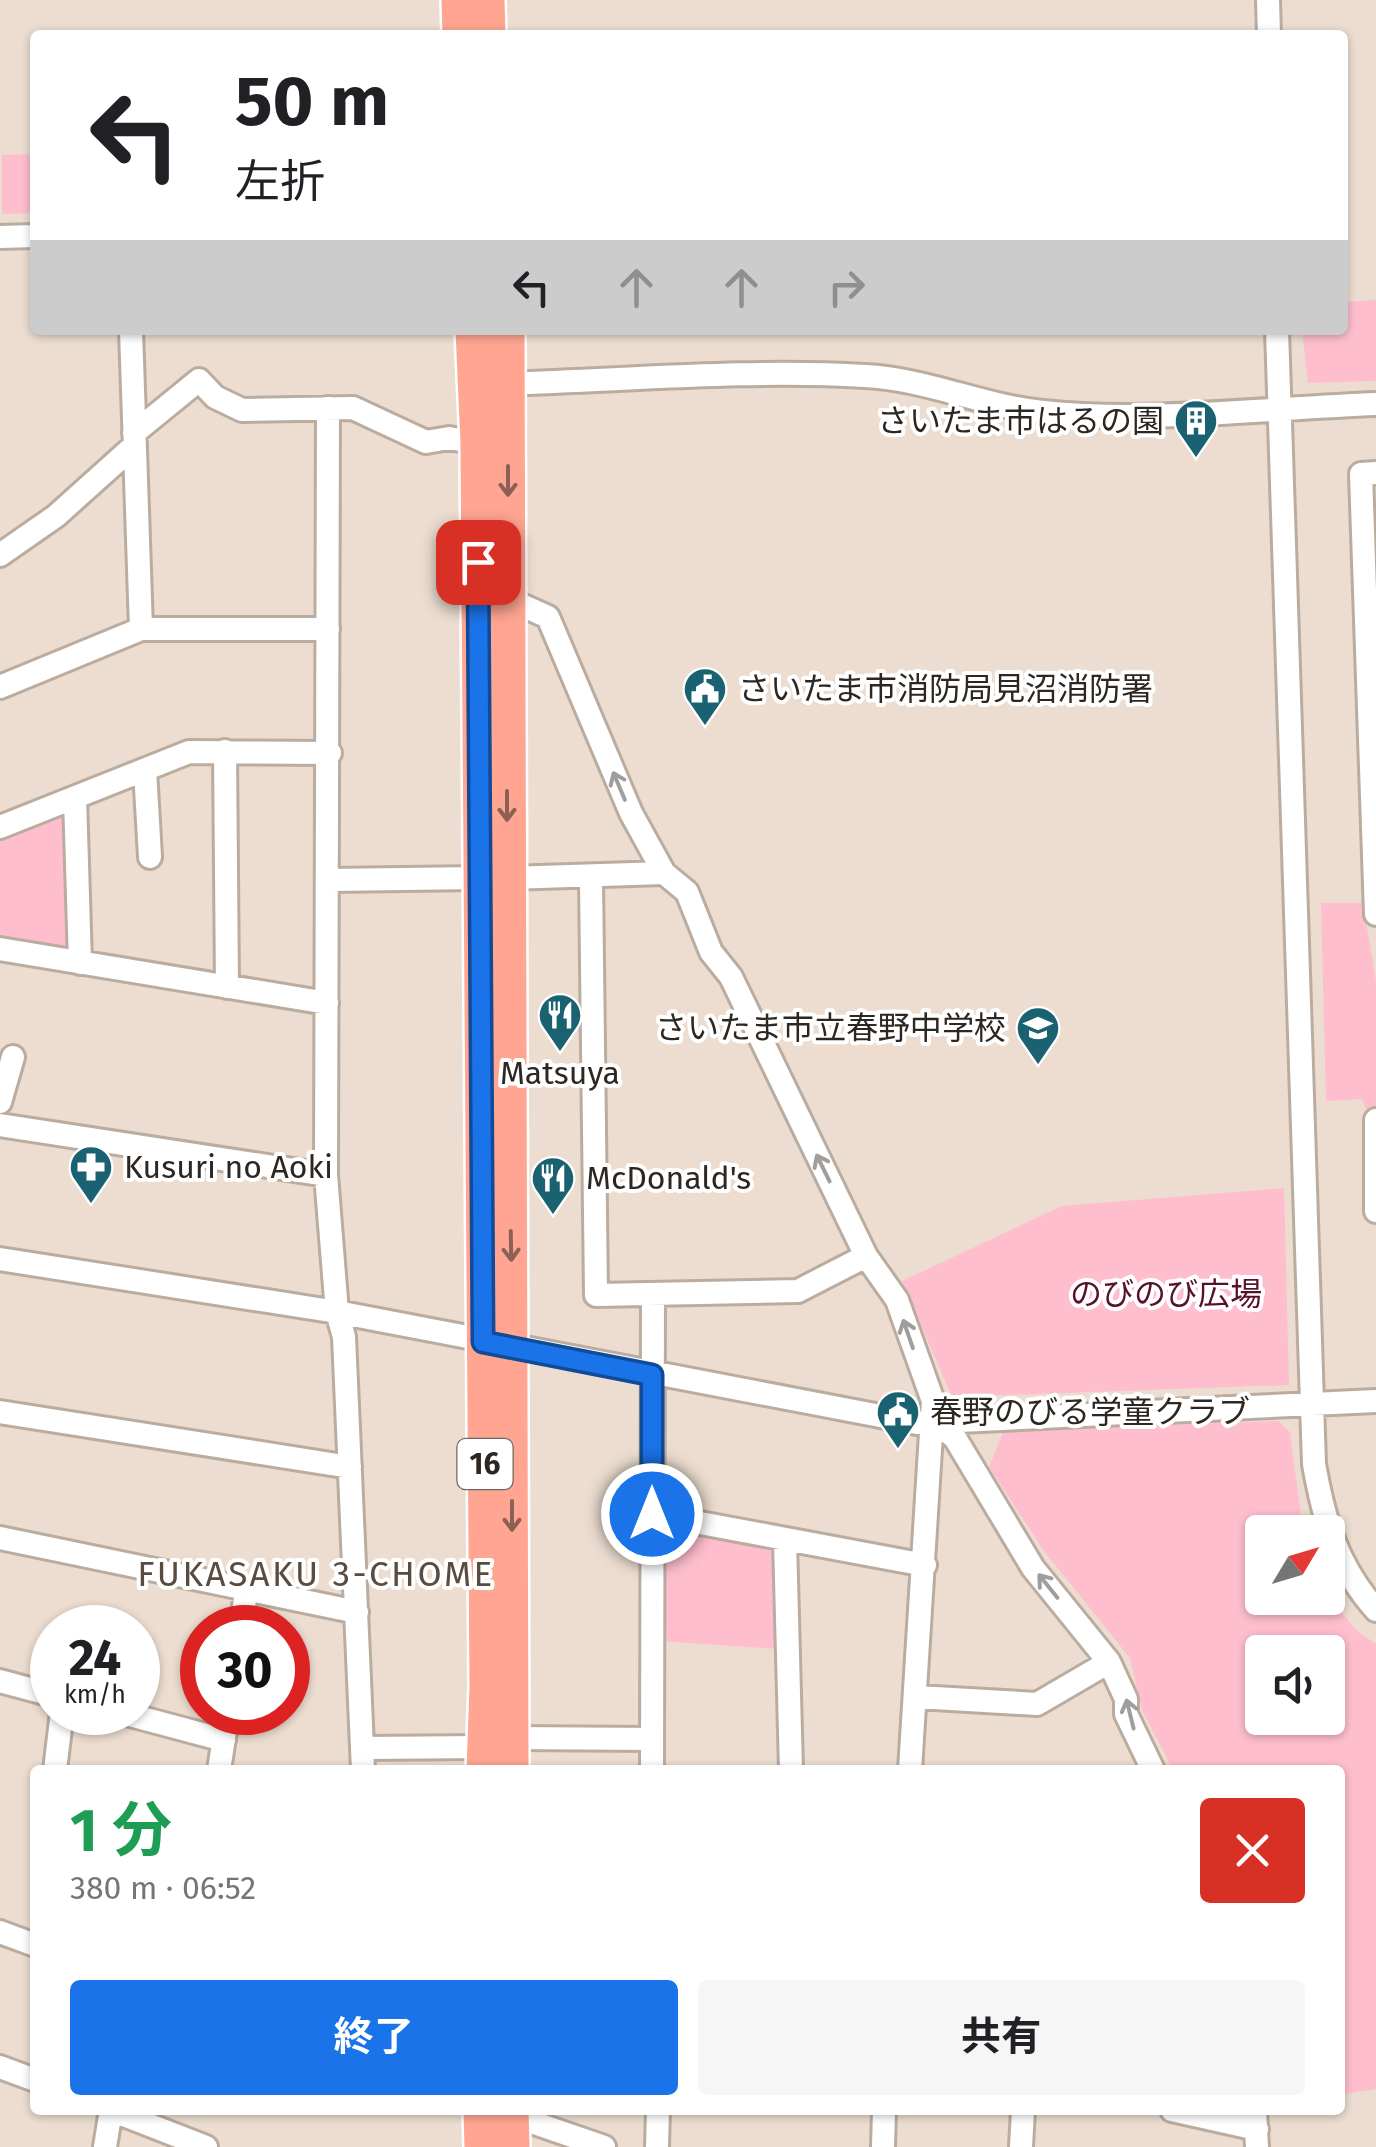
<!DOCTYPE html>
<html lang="ja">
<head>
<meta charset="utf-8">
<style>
  :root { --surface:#fff; --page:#f6f6f6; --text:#202124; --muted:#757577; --accent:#1a73e8 }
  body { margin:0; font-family:"Fira Sans","Noto Sans JP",sans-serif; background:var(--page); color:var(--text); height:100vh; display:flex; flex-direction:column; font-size:38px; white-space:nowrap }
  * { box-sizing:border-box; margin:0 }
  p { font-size:32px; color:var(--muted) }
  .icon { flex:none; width:55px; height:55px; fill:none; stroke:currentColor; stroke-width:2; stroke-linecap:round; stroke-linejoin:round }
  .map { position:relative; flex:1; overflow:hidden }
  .drawer { position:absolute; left:30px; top:1765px; width:1315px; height:350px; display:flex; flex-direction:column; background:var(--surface); border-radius:10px; box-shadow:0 2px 8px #0004 }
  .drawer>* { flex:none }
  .banner { position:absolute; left:30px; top:30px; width:1318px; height:305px; border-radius:10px; box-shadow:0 2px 8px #0004; background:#fff; color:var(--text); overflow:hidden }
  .needle { width:65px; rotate:52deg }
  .fabs { position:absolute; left:1245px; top:1515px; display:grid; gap:20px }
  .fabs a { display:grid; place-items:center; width:100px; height:100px; border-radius:10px; background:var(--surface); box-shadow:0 2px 8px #0004; font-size:50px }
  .speed { position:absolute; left:30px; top:1605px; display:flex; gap:20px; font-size:50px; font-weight:700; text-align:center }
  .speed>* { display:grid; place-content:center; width:130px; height:130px; border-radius:50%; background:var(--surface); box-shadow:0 2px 8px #0004; line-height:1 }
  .speed small { font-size:25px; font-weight:400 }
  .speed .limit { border:15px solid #d22; background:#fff; color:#111 }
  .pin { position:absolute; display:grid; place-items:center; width:85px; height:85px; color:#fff; margin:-42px; border-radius:20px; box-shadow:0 5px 15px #0006 }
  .me { position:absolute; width:110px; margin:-55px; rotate:0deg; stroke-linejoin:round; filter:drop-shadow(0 0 8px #0008) }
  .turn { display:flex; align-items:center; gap:35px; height:210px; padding:0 40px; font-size:45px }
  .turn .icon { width:130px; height:130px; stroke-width:2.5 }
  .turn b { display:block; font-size:70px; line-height:85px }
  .lanes { display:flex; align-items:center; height:95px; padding:0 40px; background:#0003; justify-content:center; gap:50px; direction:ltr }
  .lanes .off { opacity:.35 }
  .round { display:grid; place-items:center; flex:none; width:105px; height:105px; border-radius:10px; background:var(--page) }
  .headline { display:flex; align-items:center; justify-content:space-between; height:170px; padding:0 40px }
  h1 { font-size:60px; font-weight:700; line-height:75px; color:#1e9e55 }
  .primary-button { display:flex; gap:20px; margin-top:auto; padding:20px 40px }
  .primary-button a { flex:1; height:115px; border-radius:10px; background:var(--accent); color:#fff; font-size:40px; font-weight:700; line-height:115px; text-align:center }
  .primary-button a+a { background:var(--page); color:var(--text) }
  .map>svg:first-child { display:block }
</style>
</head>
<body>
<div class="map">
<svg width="1376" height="2147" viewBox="0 0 1376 2147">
  <rect width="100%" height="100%" fill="#ecddd0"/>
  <path fill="#febecd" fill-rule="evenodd" d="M35,154V213L2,214V155Z
    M1376,300V381L1308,383L1302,330H1342L1343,302Z
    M65,810L69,953L0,942V837Z
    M1321,903H1363L1376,982V1106L1366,1109L1362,1099L1326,1101Z
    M1284,1188L1289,1385L952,1397L902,1281L1062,1206Z
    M1278,1421L1290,1432L1303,1532H1262V1598L1328,1596L1356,1630L1376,1644V2089L1340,2095V1770H1173L1142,1710L1130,1658L1044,1551L989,1467L1004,1430ZM1262,1652H1328V1718H1262Z
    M656,1521L777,1551L780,1649L657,1641Z"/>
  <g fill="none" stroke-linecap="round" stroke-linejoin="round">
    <g stroke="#bbaca0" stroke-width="28">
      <path id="minor" d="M1268,0L1269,35
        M0,237L35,236
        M131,330L141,629
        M1277,330L1314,1464C1324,1521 1337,1566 1376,1610
        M494,384C618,381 742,369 865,376C927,379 982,406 1043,412C1148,423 1270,408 1376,404
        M328,408L326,1175L337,1312L344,1337L363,1770
        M134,433L199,380L215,397L242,410L353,408L426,442L449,438L478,443
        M1376,473L1361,474L1376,914
        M0,555L56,516L135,445
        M508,599L548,617L631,813L664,873L687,892L711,952L731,977L866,1256L897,1300L933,1401L910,1770
        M0,687L141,629H328
        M225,751L227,987
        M145,770L150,857
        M75,798L80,963
        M0,827L189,752L330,753
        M506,878L664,873
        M591,879L596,1295L798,1291L866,1256
        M329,880L478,878
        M0,949L327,1003
        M0,1102L13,1057
        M1376,1120V1211
        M0,1125L326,1175
        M0,1259L337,1312L917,1423L1376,1401
        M0,1412L350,1467
        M933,1420L955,1438L1033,1568L1109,1662L1126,1699V1714L1153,1770
        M652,1514L925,1565
        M0,1538L357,1612
        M785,1541L791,1770
        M241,1628L246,1592
        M0,1681L52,1695
        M917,1697L1037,1704L1109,1662
        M119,1712L224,1740
        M511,1738L652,1739
        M363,1748L484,1747
        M55,1770L62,1712
        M219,1770L228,1712
        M652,1770L653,1294
        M0,1932L35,1945
        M0,2067L35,2080
        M1172,2110L1257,2129
        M1255,2110L1257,2147
        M511,2115L604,2147
        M105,2147L111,2110L206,2147
        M657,2147L658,2110
        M883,2147L884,2110
        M1021,2147L1023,2110"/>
    </g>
    <g stroke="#fff" stroke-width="40">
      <path id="highway" d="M459,0L460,35
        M487,0L488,35
        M473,330L478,443L487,1687L484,1770
        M507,330L511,1770
        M481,2110L482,2147
        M511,2110L512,2147"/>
    </g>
    <use href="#minor" stroke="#fff" stroke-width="22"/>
    <use href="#highway" stroke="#ffa591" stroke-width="35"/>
  </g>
  <defs><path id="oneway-shaft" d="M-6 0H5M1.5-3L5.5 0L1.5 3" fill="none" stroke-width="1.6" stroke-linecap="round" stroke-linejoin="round" transform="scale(2.5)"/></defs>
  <g stroke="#8c6054">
    <use href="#oneway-shaft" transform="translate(508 481) rotate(90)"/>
    <use href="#oneway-shaft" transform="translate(507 806) rotate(90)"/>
    <use href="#oneway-shaft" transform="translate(511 1246) rotate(89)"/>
    <use href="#oneway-shaft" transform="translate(512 1516) rotate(90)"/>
  </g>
  <g stroke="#a09e9c">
    <use href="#oneway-shaft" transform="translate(619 786) rotate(-113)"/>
    <use href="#oneway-shaft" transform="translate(823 1168) rotate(-116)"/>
    <use href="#oneway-shaft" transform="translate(908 1334) rotate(-109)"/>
    <use href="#oneway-shaft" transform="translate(1048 1586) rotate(-129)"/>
    <use href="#oneway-shaft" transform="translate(1130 1714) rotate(-104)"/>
  </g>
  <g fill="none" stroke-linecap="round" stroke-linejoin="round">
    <g stroke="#114b97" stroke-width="25">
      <path id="route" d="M478,562L483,1342L652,1375V1514"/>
    </g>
    <use href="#route" stroke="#1a73e8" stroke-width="18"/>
  </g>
  <defs>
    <g id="building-pin" transform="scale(2.25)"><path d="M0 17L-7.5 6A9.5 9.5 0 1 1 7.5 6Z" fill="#1a6271" stroke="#fff"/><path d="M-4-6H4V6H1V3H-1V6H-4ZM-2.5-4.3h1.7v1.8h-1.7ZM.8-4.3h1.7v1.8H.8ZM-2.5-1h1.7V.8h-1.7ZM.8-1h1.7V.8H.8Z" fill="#fff"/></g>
    <g id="civic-pin" transform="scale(2.25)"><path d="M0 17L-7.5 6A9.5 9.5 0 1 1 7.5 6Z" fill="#1a6271" stroke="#fff"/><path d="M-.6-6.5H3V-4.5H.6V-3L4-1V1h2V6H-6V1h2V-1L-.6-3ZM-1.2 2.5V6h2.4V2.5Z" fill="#fff"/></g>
    <g id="restaurant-pin" transform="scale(2.25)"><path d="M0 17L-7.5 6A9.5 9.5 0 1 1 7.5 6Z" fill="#1a6271" stroke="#fff"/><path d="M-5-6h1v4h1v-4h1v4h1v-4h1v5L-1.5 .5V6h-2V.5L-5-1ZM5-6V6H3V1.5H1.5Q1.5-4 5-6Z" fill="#fff"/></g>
    <g id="school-pin" transform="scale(2.25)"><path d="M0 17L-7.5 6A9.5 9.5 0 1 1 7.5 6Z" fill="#1a6271" stroke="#fff"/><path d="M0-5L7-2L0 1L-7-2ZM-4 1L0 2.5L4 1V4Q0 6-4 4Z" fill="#fff"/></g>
    <g id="pharmacy-pin" transform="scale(2.25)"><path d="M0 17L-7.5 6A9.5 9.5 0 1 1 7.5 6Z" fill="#1a6271" stroke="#fff"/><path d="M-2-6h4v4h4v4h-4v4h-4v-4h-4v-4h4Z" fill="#fff"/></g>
  </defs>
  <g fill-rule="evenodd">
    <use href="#building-pin" x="1196" y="421"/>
    <use href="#civic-pin" x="705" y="689"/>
    <use href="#restaurant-pin" x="560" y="1015"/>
    <use href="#school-pin" x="1038" y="1028"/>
    <use href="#pharmacy-pin" x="91" y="1167"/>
    <use href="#restaurant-pin" x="553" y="1178"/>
    <use href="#civic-pin" x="898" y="1412"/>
  </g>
  <g text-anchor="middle" stroke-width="8" stroke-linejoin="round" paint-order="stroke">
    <rect fill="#fff" stroke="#6c6864" stroke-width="2.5" x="457.5" y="1439" width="55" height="50" rx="8"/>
    <g font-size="30" font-weight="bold" fill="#2d2722">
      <text x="485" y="1474">16</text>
    </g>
    <g font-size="32" fill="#2d2722" stroke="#fff" text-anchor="start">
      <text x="1164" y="432" text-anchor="end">さいたま市はるの園</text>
      <text x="738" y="700">さいたま市消防局見沼消防署</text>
      <text x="1006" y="1039" text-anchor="end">さいたま市立春野中学校</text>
      <text x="560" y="1084" text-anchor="middle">Matsuya</text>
      <text x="124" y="1178">Kusuri no Aoki</text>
      <text x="586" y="1189">McDonald's</text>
      <text x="930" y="1423">春野のびる学童クラブ</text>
    </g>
    <g font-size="32" fill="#58112b" stroke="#fff">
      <text x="1166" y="1305">のびのび広場</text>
    </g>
    <g font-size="35" letter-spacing="2.5" fill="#584c40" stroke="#fff">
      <text x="316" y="1586">FUKASAKU 3-CHOME</text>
    </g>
  </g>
</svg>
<div class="fabs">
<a><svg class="needle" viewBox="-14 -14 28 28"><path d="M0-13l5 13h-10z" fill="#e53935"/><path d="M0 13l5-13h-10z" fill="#757577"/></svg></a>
<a><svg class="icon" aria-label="sound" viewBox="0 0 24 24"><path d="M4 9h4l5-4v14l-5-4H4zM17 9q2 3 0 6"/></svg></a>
</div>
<div class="speed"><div>24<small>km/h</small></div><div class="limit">30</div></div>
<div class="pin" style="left:478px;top:562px;background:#d93025"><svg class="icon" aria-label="arrive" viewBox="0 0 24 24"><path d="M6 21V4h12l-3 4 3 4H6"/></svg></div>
<svg class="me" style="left:652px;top:1514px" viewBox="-20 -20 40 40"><circle r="17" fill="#1a73e8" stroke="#fff" stroke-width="3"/><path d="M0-11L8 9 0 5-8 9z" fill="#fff"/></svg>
<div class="banner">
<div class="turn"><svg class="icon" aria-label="left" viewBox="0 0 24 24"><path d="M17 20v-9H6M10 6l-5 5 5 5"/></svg><div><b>50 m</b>左折</div></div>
<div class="lanes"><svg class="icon" aria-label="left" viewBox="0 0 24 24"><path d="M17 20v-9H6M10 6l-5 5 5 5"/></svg><svg class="icon off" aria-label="ahead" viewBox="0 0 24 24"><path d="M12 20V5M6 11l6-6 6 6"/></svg><svg class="icon off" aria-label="ahead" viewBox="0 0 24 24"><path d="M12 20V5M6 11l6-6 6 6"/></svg><svg class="icon off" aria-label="right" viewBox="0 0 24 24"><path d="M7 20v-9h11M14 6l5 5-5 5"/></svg></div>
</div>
<section class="drawer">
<div class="headline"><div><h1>1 分</h1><p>380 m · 06:52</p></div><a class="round" style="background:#d93025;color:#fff"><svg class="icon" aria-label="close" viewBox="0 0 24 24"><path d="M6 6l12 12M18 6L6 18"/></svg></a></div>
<div class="primary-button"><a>終了</a><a>共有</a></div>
</section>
</div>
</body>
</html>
